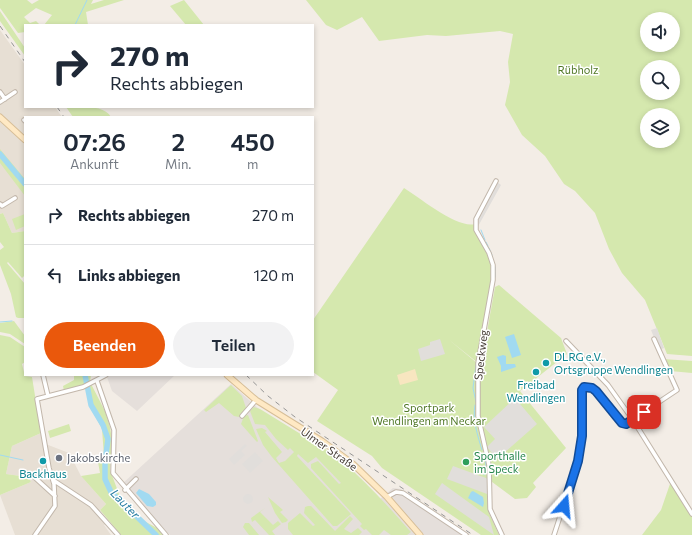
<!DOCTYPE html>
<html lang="de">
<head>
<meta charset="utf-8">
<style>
  :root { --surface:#fff; --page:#f2f2f3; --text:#1f2937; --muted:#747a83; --line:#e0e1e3; --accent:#ea580c }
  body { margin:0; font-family:Commissioner,sans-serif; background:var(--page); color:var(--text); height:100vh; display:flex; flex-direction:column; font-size:15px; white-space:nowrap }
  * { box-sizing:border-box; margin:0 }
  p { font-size:13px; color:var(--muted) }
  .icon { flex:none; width:22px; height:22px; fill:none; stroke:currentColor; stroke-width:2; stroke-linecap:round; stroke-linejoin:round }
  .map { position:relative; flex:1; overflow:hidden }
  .sheet { position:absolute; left:24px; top:116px; width:290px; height:260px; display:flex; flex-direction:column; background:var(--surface); border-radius:0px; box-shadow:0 2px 6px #0003 }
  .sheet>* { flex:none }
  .guide { position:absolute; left:24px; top:24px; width:290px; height:84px; border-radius:0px; box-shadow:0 2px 6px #0003; background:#fff; color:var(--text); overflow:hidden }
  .buttons { position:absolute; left:640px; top:12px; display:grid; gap:8px }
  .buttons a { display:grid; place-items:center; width:40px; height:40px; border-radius:50%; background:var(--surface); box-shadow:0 2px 6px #0003; font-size:20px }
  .pin { position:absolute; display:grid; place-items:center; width:34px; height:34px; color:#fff; margin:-17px; border-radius:8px; box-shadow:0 2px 6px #0006 }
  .me { position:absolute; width:44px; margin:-22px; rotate:18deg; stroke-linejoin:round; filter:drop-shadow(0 0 3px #0008) }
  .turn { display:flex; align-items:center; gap:14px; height:84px; padding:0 20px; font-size:18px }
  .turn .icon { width:52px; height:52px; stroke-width:2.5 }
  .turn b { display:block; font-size:28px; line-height:34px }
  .eta { display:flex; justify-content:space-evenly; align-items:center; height:68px; text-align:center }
  .eta b { font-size:24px; font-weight:600; line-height:28px }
  .button { display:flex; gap:8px; margin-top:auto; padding:8px 20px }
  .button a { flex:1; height:46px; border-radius:24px; background:var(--accent); color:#fff; font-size:16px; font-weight:600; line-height:46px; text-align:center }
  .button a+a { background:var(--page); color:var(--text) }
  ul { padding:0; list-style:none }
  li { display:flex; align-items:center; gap:12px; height:60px; padding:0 20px; border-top:1px solid var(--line) }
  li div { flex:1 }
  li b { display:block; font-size:15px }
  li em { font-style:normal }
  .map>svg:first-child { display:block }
</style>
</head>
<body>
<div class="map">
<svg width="692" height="535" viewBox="0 0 692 535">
  <rect width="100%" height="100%" fill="#f3ede6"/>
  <path fill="#e7dfd4" d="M0,30L25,65V107H55L62,117H25V231L12,233L3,213L0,214Z
    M41,433L43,443L69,453L81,476L106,504L98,512L107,523L104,525L111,535H15L0,495L31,482L28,477L6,474L12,446Z"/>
  <path fill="#e5dfdb" d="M111,375H175L137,411L112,391L107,377Z
    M231,384L269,418L380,499L393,488L401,489L470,535H170L122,484Z"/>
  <path fill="#d5e8ae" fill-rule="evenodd" d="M0,0H27L32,4L39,0H93L91,4L104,0H124L86,12L88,25H44L52,15L36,8L24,17L30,23L36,21L40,25H25V32L18,33L0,8Z
    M184,0L204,25H186L170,6Z
    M306,0H692V356L667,354L645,300L622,273L609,249L595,213L575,191L564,184L545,156L522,135L505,105L510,82L508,62L513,34L500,31L446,36L427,35L379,41L362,17L337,30L326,25ZM647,19H673V45H647ZM647,67H673V93H647ZM647,115H673V141H647Z
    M0,11L25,48V56L0,21Z
    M66,107C79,107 104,104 111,117H73Z
    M0,149L25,179V196L0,163Z
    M404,188C420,198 458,229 475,224L476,230L489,253L493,265V280L478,363L448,339L477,363L481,365L495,287L499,285L561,338L567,354L520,391L566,448L533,483L536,487L527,498L515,499L488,479L489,513L499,535H481L382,468L372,456L317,421L338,390L313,372V320Z
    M3,213L12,233L25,231V275L22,278L8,262L7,263L25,284V318H18L16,317L11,294L0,265V250L4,247L0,242V214Z
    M25,214V226L16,230L12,219Z
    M14,321L25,336V344L10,334L0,332V323Z
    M0,335L10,337L25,347V362L22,364L25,376L32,377L41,433L12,446L6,474L28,477L31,482L0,495Z
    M663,359L692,361V373L670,371Z
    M74,375H91L90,382L105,411L110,427L112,440L110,470L119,494L144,521L159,529L164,535H121L100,510L106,504L81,476L100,473L98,462L104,456L102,429L93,412L86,389L83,385L64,391L63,386L74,380Z
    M231,385L242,396L246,408L239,417L234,416L219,403L206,412L204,410Z
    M254,407L260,409L312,441L311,443C338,448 391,510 411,532L407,535H391L384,530L379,535H372L366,529L364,530L360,526L362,524L311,468V464L318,461L339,484L341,483L316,457L308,463L298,454L297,456L351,514L337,526H333L272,457L263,445L256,429L262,428L267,431L265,432L282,452L276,458L279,463L285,461L294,452L290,448L288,450L276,439L265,425L255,424L250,411Z
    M248,415L258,441L257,442L241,424L244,416Z
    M69,424L71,431L50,438L48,431Z
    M671,481L692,514V535H642L661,510Z
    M268,497L283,510L280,512L288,520L286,522L282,523L275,513Z
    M308,506H311L335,531L350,516L353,519L344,529L351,533L358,528L362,532L359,535H293L288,529V523L300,513L313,526L315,525L304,513L305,507Z
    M265,508L260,512L273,525L278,521L281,524L272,531L275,535H269L255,520L252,522L251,518Z
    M245,523H249L259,535H249L243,527Z"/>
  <path fill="#f8e6c0" d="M415,369L418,380L400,385L397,375Z"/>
  <path fill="#e1dedb" d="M496,181L501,185L476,230L475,224Z
    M657,328L664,348L659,350L651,330Z
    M440,339L445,354L421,361L418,349L430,345V342Z
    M515,398L537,424L497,459L487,447L495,439L484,427Z
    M245,444L247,446L241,451L245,455L234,465L229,459Z
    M255,452L263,461L250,473L242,464Z
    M453,466L486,478L488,480L487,494L447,479Z
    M442,483L489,517L494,535L435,494Z
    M243 499a5 5 0 1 1 10 0a5 5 0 1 1-10 0Z"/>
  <path fill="#a1daf1" d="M514,334L521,355L512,358L505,337Z
    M503,355L506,356V364H515L516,367L501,372V366L497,357Z
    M139,489L149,494L156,502V505L153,507L147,506L136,493Z
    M473,491L483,497L484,503L483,507L468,498L471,492Z"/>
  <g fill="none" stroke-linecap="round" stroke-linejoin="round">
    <path stroke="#a1daf1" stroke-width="1" d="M75,25L87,0
      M481,230L485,240
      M486,242L488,246
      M489,248L492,255
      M495,267V271
      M495,272V277
      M0,322L12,321
      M476,402L473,388L476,365
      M475,405C472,419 478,437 482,450
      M0,455L23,460
      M484,455L486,465L484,475"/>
    <path stroke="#a1daf1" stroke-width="5.5" d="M0,154L25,184
      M85,375L91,405L103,425L108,439L105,462V479L111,492L156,535"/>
    <g stroke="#c2b7ab" stroke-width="5.5">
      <path id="minor" d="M0,92L5,99
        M0,102L15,92
        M24,120L25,121
        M496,181L476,219V230L489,253L493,265V280L478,363V416L489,465L490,509L502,535
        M0,204L2,206L15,198
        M566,341L608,385L633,420L692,514
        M43,375L48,396
        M97,381L114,430L113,473L166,535
        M242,416L256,400
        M32,475L55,496
        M53,480L91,505L118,535
        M125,490L136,479
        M387,497L396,492L403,493L466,535
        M35,535L55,506L54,484L49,468L37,399L83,387L106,375
        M554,535L578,461L582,436V390L584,387L592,388L596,391L622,423L626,424L677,390L654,339"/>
    </g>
    <g stroke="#d7be97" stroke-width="7">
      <path id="secondary" d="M0,117L25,140
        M227,375L256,400L322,441L353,464L387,497L420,535"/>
    </g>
    <use href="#minor" stroke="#fff" stroke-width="3.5"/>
    <use href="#secondary" stroke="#ffe9c4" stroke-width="5"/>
    <path stroke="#959595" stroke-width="1" stroke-dasharray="5 5" stroke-linecap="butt" d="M0,26L25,62
      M57,107L64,117
      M246,375L268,396L295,417L473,535"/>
  </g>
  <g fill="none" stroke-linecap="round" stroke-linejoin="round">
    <g stroke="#114b97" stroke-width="10">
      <path id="route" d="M564,506L578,461L582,436V390L584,387L592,388L596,391L622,423L626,424L644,412"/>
    </g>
    <use href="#route" stroke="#1a73e8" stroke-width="7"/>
  </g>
  <g fill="#0f9aa8" stroke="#fff" stroke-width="1.5">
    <circle cx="546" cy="363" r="4"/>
    <circle cx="536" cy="372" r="4"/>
    <circle cx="43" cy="461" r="4"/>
  </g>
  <circle fill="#6b7280" stroke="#fff" stroke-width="1.5" cx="59" cy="458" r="4"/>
  <circle fill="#2e9e5b" stroke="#fff" stroke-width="1.5" cx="466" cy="462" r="4"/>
  <g text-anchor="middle" stroke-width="3" stroke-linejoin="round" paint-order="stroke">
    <g font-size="11" fill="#507827" stroke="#fff">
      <text x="578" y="74">Rübholz</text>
      <text x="429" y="412">Sportpark<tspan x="429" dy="13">Wendlingen am Neckar</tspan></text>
    </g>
    <g font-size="11" fill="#463d35" stroke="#fff">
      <text transform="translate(481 355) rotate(-83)" y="4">Speckweg</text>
      <text transform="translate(329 449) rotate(35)" y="4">Ulmer Straße</text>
    </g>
    <g font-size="11" fill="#0d838f" stroke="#fff">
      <text x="554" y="361" text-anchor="start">DLRG e.V.,<tspan x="554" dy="13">Ortsgruppe Wendlingen</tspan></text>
      <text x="536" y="389">Freibad<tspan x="536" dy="13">Wendlingen</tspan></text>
      <text x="43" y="478">Backhaus</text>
    </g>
    <g font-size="11" fill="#27864d" stroke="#fff" text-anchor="start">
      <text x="474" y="460">Sporthalle<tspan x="474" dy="13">im Speck</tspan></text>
    </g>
    <g font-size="11" fill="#5b616d" stroke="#fff" text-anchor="start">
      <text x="67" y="462">Jakobskirche</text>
    </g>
    <g font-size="12" font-style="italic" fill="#2a7fa3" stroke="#fff">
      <text transform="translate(125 504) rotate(46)" y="4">Lauter</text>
    </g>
  </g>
</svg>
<div class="buttons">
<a><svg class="icon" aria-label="sound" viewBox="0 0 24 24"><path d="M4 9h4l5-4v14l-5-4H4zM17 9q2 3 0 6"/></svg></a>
<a><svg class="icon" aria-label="search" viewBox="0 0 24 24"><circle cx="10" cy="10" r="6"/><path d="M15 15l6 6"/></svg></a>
<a><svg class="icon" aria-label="layers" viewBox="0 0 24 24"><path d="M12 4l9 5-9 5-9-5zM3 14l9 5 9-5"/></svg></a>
</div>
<div class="pin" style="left:644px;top:412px;background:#d93025"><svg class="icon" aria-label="arrive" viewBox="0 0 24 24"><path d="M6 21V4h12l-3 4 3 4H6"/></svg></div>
<svg class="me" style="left:564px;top:506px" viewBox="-20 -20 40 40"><path d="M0-17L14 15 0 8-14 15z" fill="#1a73e8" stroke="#fff" stroke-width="4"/></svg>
<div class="guide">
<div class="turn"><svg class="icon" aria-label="right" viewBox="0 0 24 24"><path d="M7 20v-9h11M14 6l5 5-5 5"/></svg><div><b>270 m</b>Rechts abbiegen</div></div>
</div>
<section class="sheet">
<div class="eta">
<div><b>07:26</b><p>Ankunft</p></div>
<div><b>2</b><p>Min.</p></div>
<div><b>450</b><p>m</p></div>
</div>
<ul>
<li><svg class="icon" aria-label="right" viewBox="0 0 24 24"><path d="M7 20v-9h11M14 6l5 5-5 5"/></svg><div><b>Rechts abbiegen</b></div><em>270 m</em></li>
<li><svg class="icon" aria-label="left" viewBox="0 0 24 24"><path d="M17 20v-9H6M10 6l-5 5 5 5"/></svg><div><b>Links abbiegen</b></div><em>120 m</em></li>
</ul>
<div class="button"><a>Beenden</a><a>Teilen</a></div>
</section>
</div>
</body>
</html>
